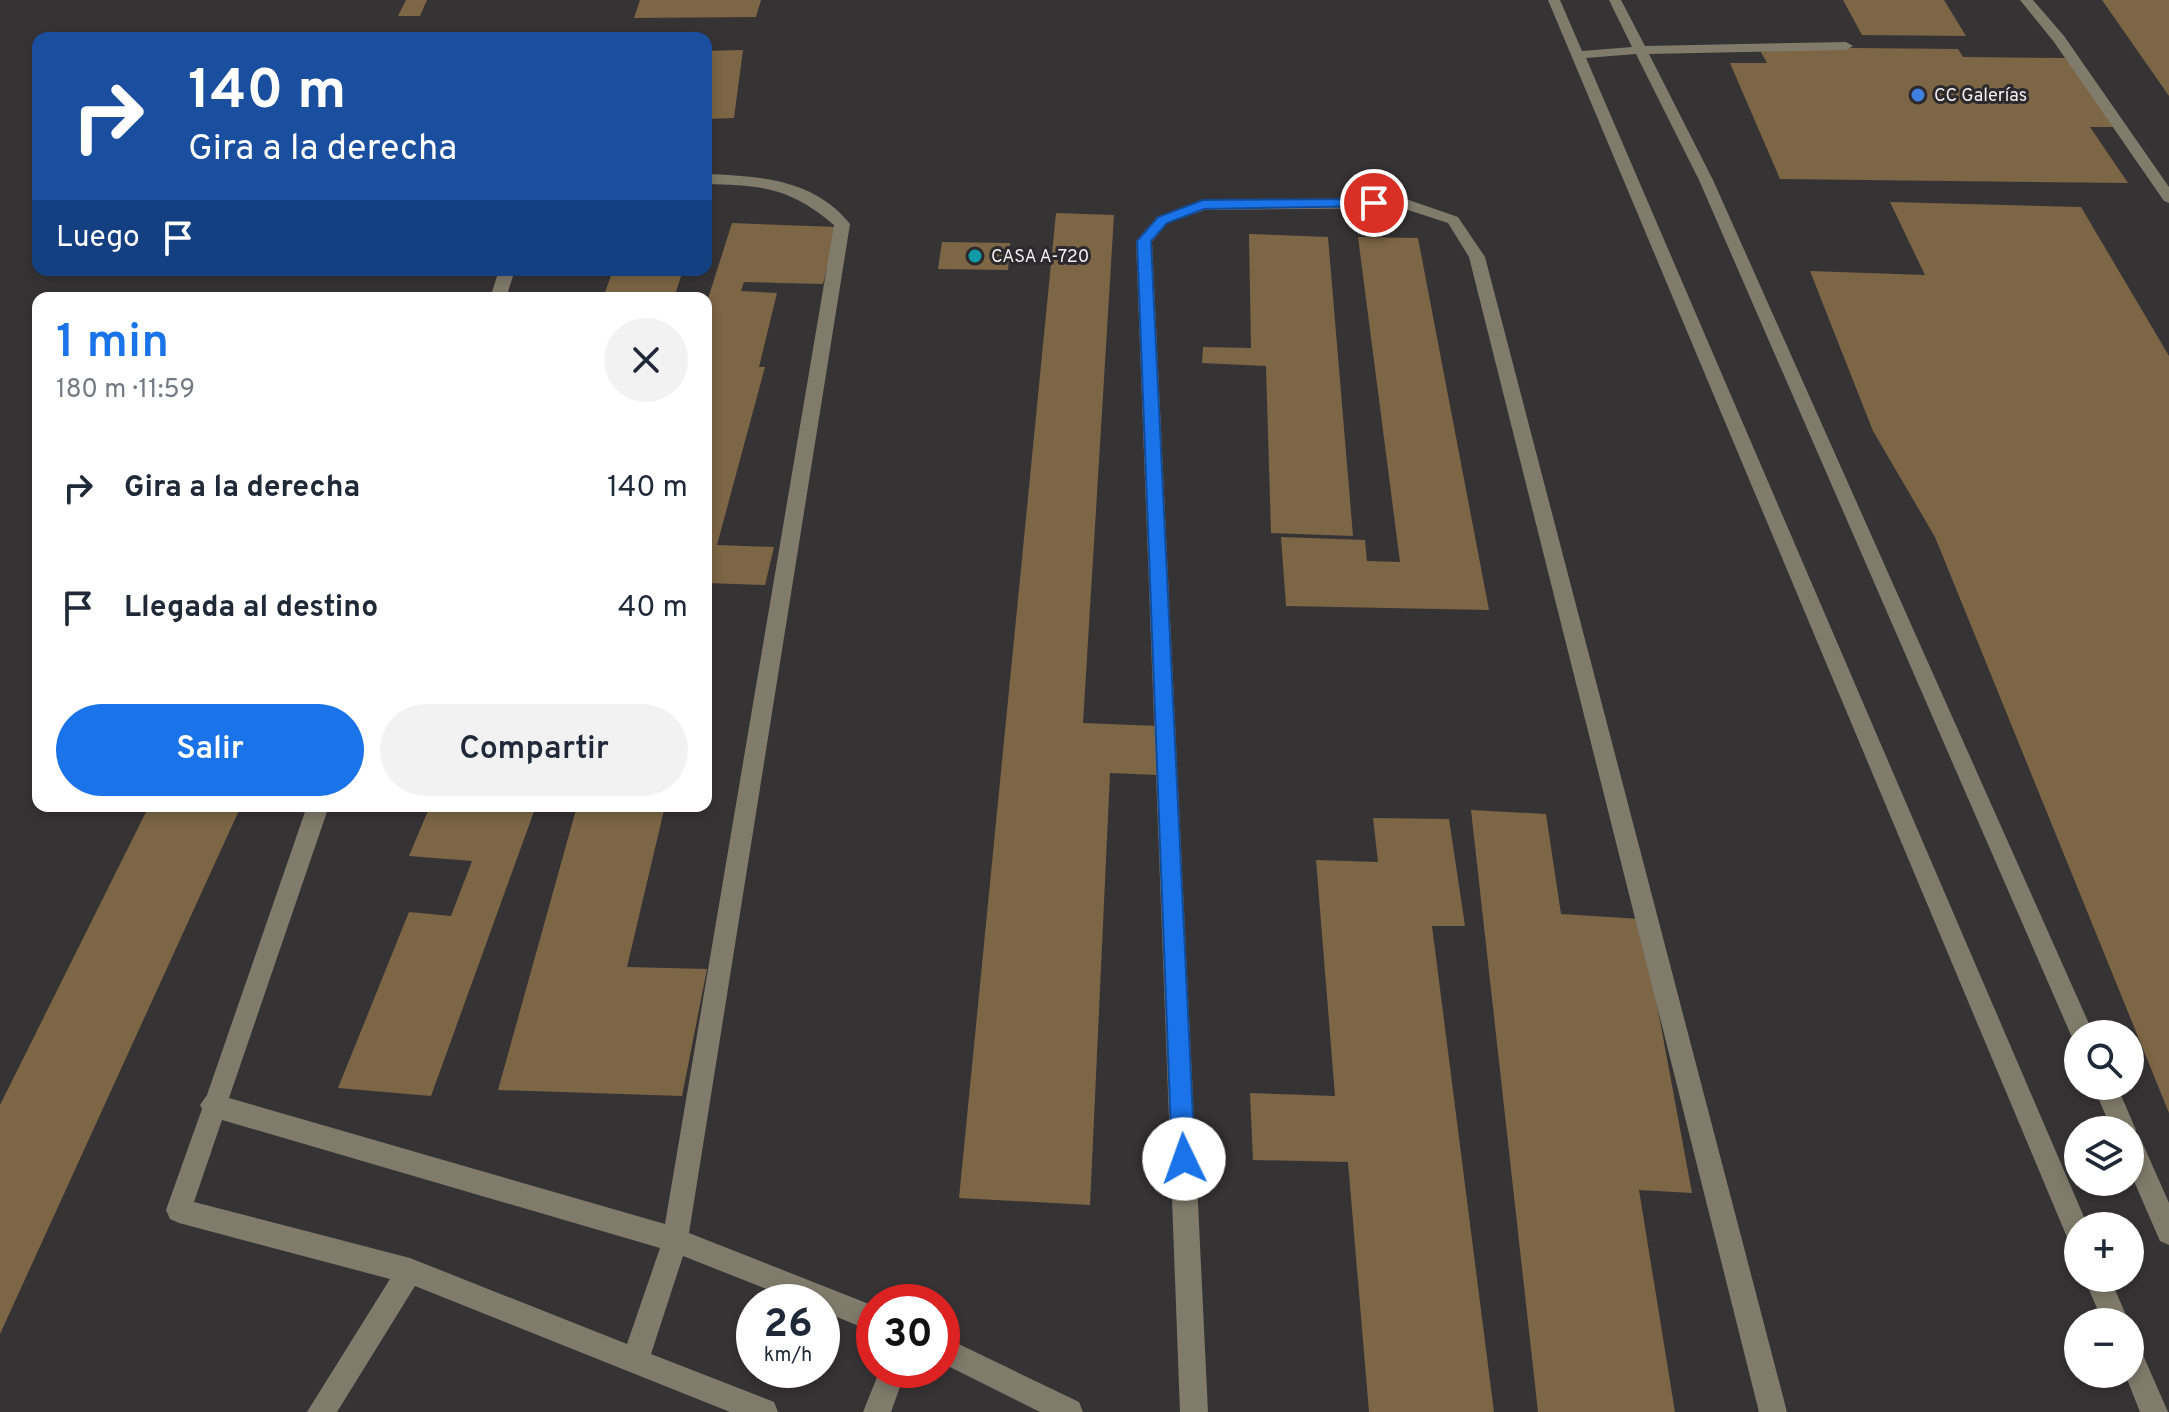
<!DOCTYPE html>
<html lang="es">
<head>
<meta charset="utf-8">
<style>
  :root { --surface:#fff; --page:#f2f2f3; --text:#1f2937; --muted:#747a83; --accent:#1a73e8 }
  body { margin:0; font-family:Overpass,sans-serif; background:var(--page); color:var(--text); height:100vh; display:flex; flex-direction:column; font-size:30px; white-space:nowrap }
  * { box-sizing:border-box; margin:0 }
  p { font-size:26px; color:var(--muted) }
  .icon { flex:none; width:44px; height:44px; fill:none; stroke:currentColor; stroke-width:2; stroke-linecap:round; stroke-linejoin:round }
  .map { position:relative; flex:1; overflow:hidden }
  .details { position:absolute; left:32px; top:292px; width:680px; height:520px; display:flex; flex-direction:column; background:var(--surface); border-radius:16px; box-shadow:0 4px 12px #0003 }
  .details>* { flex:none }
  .banner { position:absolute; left:32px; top:32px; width:680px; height:244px; border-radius:16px; box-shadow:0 4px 12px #0003; background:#1a4fa0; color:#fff; overflow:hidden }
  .buttons { position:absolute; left:2064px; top:1020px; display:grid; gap:16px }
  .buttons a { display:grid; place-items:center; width:80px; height:80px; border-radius:50%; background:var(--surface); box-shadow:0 4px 12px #0003; font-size:40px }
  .speed { position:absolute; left:736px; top:1284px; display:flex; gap:16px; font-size:40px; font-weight:700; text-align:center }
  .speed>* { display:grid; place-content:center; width:104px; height:104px; border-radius:50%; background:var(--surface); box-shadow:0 4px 12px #0003; line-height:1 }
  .speed small { font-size:20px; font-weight:400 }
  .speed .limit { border:12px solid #d22; background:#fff; color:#111 }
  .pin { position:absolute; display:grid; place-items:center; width:68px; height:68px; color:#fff; margin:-34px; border:4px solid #fff; border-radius:50%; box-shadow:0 2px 8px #0007 }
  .me { position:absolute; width:88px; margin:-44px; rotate:357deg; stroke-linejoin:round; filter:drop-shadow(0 0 6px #0008) }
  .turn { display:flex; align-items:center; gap:28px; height:168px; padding:0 24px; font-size:36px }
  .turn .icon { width:104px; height:104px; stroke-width:2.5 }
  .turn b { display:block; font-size:56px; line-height:68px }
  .then { display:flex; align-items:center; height:76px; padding:0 24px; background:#0003; gap:16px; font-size:30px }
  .round { display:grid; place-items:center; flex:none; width:84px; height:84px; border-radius:42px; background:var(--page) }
  .head { display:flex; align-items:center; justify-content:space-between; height:136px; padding:0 24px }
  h1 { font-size:48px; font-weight:600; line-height:60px; color:var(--accent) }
  .primary-button { display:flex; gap:16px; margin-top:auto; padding:16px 24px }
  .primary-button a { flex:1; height:92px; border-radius:48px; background:var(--accent); color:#fff; font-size:32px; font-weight:600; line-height:92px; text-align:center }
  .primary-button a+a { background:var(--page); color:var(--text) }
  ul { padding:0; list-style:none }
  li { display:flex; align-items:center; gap:24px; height:120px; padding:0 24px }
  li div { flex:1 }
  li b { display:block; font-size:30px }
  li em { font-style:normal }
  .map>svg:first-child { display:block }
</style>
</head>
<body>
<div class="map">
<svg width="2169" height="1412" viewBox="0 0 2169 1412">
  <rect width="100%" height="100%" fill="#363335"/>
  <path fill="#7d6645" d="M406,0H427L420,16H398Z
    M640,0H761L756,17L634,18Z
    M1843,0H1944L1966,36L1862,35Z
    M2102,0H2169V96Z
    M1758,47L1958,49L1963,57L2067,58L2114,127H2090L2128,183L1780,179L1730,63H1767Z
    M743,50L734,118L706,119V51Z
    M1890,202L2081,207L2169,356V1113L1935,537L1873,431L1810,271L1925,275Z
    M1056,213L1114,215L1083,723L1159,726L1158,775L1110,773L1090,1205L959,1198Z
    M732,223L837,227L823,284L744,282L741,291L777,293L759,367H765L717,545L774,547L765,585L706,583V305Z
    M1249,234L1328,237L1353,536L1271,533L1266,366L1202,363L1203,347L1251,348Z
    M1358,237L1418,238L1489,610L1286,606L1281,537L1365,540L1367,561L1400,562Z
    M942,242L1010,243L1008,270L938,269Z
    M613,270H683L674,298H603Z
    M149,806H241L0,1334V1105Z
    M430,806H536L431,1096L338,1088L409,912L451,916L472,861L409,856Z
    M577,806H665L627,967L707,969L682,1096L498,1090Z
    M1471,810L1546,814L1561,914L1641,919L1692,1193L1639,1190L1675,1412H1538Z
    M1373,818L1449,819L1465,926H1432L1494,1412H1369L1348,1162L1253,1160L1250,1093L1335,1096L1316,860L1378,862Z"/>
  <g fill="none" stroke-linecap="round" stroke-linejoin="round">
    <path fill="#817b6b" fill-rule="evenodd" d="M1548,0H1560L1582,51L1632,47L1609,0H1621L1645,46L1846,42L1853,46L1846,50L1649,54L1713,180L2090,1026L2094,1034H2078V1044L2074,1042L1699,180L1636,54L1586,58L2087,1224L2078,1226V1246L2069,1242Z
      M2020,0H2033L2064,36L2169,187V203L2164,201L2054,42Z
      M706,174C759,176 814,179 850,224L689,1233L874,1306V1332L822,1311V1302H799L683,1256L651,1354L774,1402L778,1412H730L415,1286L337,1412H307L390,1279L179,1223L170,1219L166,1210L202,1109L200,1105L207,1095L307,806H329L229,1098L665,1224L834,225C790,188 763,185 706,184ZM222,1120L660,1248L627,1344L410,1258L194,1202Z
      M1403,198L1458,217L1485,257L1787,1412H1759L1469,257L1448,223L1402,208L1205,210L1167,223L1152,242L1208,1412H1180L1136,241L1157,217L1203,200Z
      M499,270H515L506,298H490Z
      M2093,1086H2117L2136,1130L2135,1134L2139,1135L2169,1203V1245L2160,1241L2130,1172V1130H2112Z
      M2084,1278H2110L2129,1322H2103Z
      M942,1336L1079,1402L1083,1412H1040L942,1363Z
      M2130,1342L2139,1346L2168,1412H2140L2125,1374H2130Z
      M880,1370H906L891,1412H863Z"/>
  </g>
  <path fill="#1a73e8" stroke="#114b97" stroke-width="2" d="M1374,199L1379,200V206L1204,209L1167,223L1151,241L1195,1159L1191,1167L1184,1170L1176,1167L1172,1159L1137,241L1158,217L1203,200Z"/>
  <circle fill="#3f7fe0" stroke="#2b292b" stroke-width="3" cx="1918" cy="95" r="8"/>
  <circle fill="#0f9aa8" stroke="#2b292b" stroke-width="3" cx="975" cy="256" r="8"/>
  <g text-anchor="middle" stroke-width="6" stroke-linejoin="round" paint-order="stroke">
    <g font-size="18" fill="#f0eef0" stroke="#2b292b" text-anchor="start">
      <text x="1934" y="101">CC Galerías</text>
      <text x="991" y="262">CASA A-720</text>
    </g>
  </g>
</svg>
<div class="buttons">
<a><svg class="icon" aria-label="search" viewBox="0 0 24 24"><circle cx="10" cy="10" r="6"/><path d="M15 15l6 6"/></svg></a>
<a><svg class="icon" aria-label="layers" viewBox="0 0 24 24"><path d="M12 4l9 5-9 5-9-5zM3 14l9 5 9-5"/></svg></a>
<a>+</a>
<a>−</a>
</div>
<div class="speed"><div>26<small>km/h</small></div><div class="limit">30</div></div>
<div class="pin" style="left:1374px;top:203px;background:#d93025"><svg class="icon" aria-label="arrive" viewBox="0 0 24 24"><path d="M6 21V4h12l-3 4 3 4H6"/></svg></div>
<svg class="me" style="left:1184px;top:1159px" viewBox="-20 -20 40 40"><circle r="19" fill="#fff"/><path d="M0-13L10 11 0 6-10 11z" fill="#1a73e8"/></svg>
<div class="banner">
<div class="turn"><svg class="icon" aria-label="right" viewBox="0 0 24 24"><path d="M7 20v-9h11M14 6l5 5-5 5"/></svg><div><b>140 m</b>Gira a la derecha</div></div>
<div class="then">Luego<svg class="icon" aria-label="arrive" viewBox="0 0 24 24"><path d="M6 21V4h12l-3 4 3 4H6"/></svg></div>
</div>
<section class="details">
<div class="head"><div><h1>1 min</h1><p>180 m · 11:59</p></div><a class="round"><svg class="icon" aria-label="close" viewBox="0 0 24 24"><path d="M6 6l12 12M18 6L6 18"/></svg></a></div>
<ul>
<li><svg class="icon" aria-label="right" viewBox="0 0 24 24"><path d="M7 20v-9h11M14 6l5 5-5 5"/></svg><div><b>Gira a la derecha</b></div><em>140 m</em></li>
<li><svg class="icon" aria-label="arrive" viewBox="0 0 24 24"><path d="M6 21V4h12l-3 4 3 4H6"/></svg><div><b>Llegada al destino</b></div><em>40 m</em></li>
</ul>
<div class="primary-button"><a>Salir</a><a>Compartir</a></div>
</section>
</div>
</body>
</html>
